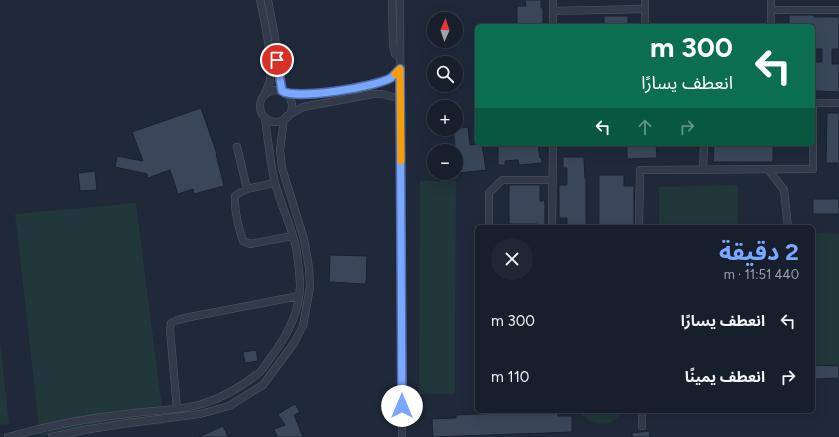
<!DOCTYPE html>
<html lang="ar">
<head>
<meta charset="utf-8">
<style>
  :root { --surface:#171f2c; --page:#202734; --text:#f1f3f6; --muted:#9ea2a9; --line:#363d48; --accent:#7aa7ff }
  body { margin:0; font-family:Figtree,"Noto Sans Arabic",sans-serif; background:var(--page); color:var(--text); direction:rtl; height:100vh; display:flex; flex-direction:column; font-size:15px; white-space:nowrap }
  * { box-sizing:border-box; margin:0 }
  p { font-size:13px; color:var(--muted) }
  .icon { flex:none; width:22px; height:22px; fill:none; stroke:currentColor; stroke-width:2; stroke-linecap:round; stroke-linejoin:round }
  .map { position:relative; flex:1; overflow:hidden; direction:ltr }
  .side { position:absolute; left:475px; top:225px; width:340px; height:188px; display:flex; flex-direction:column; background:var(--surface); border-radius:6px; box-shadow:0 4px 16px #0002,0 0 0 1px var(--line); direction:rtl }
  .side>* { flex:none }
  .top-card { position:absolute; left:475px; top:24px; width:340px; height:122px; border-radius:6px; box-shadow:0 4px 16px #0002,0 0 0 1px var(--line); direction:rtl; background:#0b6e4f; color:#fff; overflow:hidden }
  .needle { width:26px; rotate:3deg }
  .buttons { position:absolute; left:427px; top:12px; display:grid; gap:8px }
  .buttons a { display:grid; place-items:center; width:36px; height:36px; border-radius:50%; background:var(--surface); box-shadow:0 4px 16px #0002,0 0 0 1px var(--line); font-size:20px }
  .pin { position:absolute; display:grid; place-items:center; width:34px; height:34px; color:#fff; margin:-17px; border:2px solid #fff; border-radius:50%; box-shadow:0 1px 4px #0007 }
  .me { position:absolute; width:44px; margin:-22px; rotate:0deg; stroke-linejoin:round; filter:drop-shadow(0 0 3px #0008) }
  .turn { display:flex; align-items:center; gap:14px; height:84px; padding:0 16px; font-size:18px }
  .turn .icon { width:52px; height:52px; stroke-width:2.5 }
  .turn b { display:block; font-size:28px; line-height:34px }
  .lanes { display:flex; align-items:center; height:38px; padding:0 16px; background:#0003; justify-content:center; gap:20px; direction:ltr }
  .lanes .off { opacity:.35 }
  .round { display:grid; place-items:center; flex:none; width:42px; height:42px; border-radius:21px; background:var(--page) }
  .headline { display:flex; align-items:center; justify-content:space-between; height:68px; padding:0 16px }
  h1 { font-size:24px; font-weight:700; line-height:30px; color:var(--accent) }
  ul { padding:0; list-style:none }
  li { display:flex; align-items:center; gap:12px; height:56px; padding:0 16px }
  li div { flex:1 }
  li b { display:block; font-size:15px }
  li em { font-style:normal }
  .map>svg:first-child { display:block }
</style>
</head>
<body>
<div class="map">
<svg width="839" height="437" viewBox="0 0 839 437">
  <rect width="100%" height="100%" fill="#1f293a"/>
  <path fill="#21373b" d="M420,181H456L455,394H419Z
    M738,185V227H659V187Z
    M136,203L164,424L40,436L15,214Z
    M816,233L839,234V369L814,368Z
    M0,341L9,424L0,425Z
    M579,411H624C620,414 616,419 612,421C600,428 586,421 579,411Z"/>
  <path fill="#3a475a" stroke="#1a2231" d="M525,0H541V8H543V26H517V6H526Z
    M789,15H814V17H839V49H832V64H839V92L815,91V84H813V62H822V49H813V24H789Z
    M604,16H628V26H604Z
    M201,108L217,154H216L224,186L194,194L193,189L178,194L170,170L148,178L147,174L115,167L117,156L143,161L132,132Z
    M827,113H839V163H826Z
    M468,127L470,145L482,144L486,170L458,173L453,129Z
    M498,144H538L540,158H542V163L519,165L518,160L505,161V165H498Z
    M627,144H656L657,158L627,159Z
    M714,144H773V162H713Z
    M563,157H584L585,179H586V225H567V218H559V185H567V168H563Z
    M95,171L97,190L80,191L78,173Z
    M599,175H624V186H634V227H599Z
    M509,185H540V201H545V227H537V224H509Z
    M813,199H839V214H813Z
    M330,255L367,256L366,284L329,282Z
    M256,350L258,361L245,363L243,352Z
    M813,365L839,366V378L813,379Z
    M295,404L300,412L294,415L303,437H277L274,429L285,425L278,414Z
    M556,411H557L558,416H572V432L433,437L432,419L456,418V415Z
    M223,426L228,437H199Z
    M649,431L650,437H632V433Z"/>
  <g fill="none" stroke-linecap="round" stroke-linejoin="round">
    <g stroke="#505968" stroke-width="8">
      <path id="minor" d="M260,0C265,24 272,54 270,78C270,84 266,90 264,95
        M268,0L275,37L279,79L282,91
        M392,0L393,46L395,54L400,58
        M400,0L402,437
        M645,0V26
        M771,10H839
        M553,11L645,9
        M553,26V0
        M771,26V0
        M260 106a16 16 0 1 1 32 0a16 16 0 1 1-32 0Z
        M286,94H315L335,91L367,85L390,78L400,69
        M813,103H839
        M287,116L303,107L373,94H382L401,99
        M237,147L247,189
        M768,169L784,190L788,227
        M703,170L704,144
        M275,183C262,186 246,187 235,196C234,211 238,226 243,241L250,244L292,236
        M489,227V193L502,180H552
        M552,227L553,144
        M639,227L640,170L813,169V103
        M177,409L170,330L171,323L177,320L190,317L299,296
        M642,411V426
        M8,437C47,426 87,418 127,414C152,410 178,411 202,404C222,398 244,385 260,372C263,369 266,364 269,360C286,338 301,312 300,283C299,271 298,258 296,247C291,225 281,205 275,183C270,162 268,140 265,118
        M52,437L84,430L128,423L200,414L229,406L263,385L294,343L303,326L310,287L309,268L304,239L282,168L280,150L284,119"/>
    </g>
    <use href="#minor" stroke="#333b4a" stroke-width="7"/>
  </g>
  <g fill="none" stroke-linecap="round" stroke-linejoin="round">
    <g stroke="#4f6da6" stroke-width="10">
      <path id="route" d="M277,60L282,91C296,100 375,87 391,78C394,75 397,72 400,69L402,406"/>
    </g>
    <use href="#route" stroke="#7aa7ff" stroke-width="7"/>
    <path stroke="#f59e0b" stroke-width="7" d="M395,74L400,69L401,161"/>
  </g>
</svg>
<div class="buttons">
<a><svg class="needle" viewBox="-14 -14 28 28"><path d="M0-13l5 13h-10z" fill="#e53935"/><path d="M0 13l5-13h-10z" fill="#9ea2a9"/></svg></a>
<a><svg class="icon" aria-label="search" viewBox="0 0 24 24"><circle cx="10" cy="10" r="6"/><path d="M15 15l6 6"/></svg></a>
<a>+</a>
<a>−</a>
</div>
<div class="pin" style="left:277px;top:60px;background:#d93025"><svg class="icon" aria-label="arrive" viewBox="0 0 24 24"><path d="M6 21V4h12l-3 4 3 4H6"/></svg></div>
<svg class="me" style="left:402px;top:406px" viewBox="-20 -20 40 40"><circle r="19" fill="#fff"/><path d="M0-13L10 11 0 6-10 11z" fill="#7aa7ff"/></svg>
<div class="top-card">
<div class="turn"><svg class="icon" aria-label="left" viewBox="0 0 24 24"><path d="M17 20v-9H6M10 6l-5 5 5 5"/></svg><div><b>300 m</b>انعطف يسارًا</div></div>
<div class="lanes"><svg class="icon" aria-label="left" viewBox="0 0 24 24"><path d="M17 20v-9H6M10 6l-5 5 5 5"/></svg><svg class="icon off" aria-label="ahead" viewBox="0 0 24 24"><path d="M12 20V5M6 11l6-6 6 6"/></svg><svg class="icon off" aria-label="right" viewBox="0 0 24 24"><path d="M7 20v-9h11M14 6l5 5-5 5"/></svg></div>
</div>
<section class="side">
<div class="headline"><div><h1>2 دقيقة</h1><p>440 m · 11:51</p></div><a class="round"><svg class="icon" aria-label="close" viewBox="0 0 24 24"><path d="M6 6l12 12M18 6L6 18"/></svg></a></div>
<ul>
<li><svg class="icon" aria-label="left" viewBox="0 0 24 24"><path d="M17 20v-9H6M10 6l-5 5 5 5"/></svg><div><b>انعطف يسارًا</b></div><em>300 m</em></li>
<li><svg class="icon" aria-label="right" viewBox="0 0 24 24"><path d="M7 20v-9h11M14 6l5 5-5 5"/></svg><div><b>انعطف يمينًا</b></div><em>110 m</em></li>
</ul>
</section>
</div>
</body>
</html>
